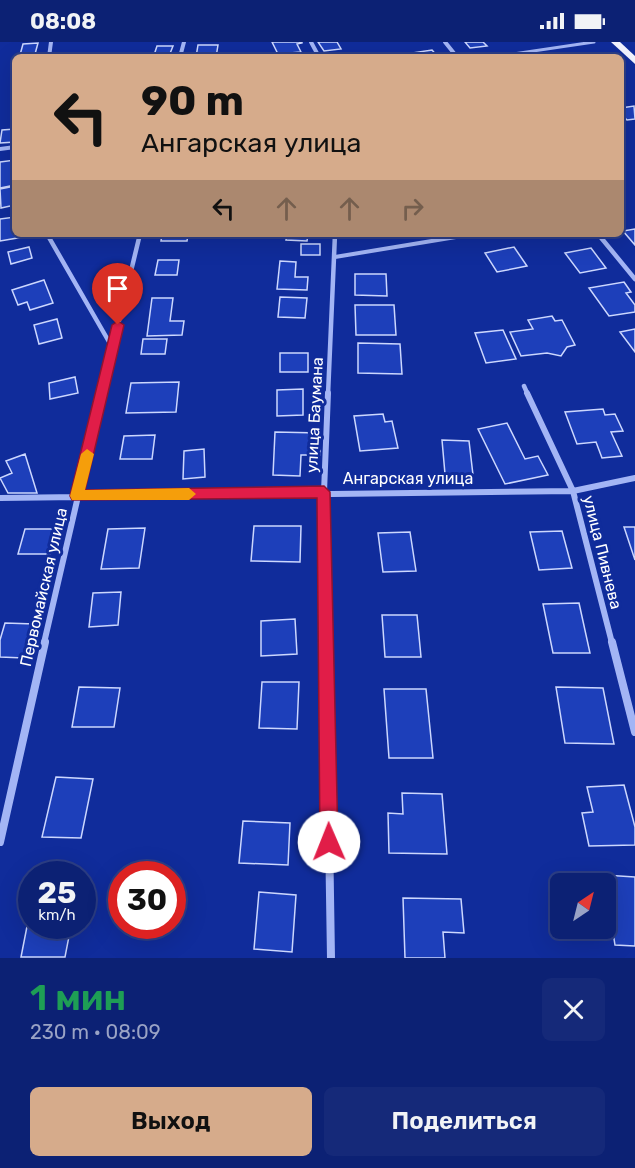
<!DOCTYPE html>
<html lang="ru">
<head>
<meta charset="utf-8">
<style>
  :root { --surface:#0c2174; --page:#152979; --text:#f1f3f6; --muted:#9aa3c5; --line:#2c3e86; --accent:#d6ab8b }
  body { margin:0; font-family:Rubik,sans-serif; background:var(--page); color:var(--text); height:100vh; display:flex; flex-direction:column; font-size:22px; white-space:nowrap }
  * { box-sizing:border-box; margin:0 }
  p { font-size:20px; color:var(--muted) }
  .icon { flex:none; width:33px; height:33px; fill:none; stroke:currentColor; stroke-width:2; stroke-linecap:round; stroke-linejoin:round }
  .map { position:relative; height:916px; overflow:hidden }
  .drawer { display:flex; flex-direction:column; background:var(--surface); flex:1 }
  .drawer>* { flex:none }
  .banner { position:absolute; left:12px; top:12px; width:612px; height:183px; border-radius:9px; box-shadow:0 6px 24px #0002,0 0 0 2px var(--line); background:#d6ab8b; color:#111; overflow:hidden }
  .needle { width:39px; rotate:35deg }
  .tools { position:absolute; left:550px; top:831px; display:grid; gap:12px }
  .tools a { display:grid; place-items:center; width:66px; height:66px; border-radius:9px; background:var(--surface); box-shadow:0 6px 24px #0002,0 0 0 2px var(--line); font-size:30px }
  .speed { position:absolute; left:18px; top:819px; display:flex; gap:12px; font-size:30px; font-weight:700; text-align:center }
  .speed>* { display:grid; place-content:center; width:78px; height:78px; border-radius:50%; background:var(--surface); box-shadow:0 6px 24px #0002,0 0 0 2px var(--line); line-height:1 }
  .speed small { font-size:15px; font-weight:400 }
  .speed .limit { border:9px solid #d22; background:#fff; color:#111 }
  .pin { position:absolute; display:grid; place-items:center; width:51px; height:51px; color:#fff; margin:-62px -26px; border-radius:50% 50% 50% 0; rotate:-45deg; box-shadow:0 0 6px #0007 }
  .pin .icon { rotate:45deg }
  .me { position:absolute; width:66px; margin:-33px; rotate:359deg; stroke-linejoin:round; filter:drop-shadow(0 0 4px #0008) }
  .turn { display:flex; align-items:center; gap:21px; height:126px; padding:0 30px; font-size:27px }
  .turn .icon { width:78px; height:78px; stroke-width:2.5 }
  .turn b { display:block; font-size:42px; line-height:51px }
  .lanes { display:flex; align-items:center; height:57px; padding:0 30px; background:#0003; justify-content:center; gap:30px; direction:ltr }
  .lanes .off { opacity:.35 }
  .round { display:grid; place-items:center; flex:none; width:63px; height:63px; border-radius:9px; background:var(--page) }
  .headline { display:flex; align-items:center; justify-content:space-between; height:102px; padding:0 30px }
  h1 { font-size:36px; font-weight:600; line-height:45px; color:#1e9e55 }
  .action { display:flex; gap:12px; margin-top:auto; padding:12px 30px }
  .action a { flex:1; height:69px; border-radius:9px; background:var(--accent); color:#111; font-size:24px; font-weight:600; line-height:69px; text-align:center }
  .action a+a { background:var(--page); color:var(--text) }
  .status { display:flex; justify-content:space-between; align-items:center; height:42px; padding:0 30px; background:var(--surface); direction:ltr }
  .status svg { height:16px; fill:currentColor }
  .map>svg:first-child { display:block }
</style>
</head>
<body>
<div class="status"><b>08:08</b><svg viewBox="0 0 49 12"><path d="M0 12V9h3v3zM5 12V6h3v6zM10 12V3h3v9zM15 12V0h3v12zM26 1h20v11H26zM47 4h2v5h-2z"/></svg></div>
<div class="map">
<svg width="635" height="916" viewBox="0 0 635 916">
  <rect width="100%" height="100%" fill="#102c9b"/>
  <path fill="#1d3fba" stroke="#ccd7fe" stroke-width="1.5" d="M272,0H302V1L297,2L301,10L278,12Z
    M318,0H337L341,7L324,9Z
    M465,0H483L487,4L470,6Z
    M38,1L35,12L20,13L23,2Z
    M198,3H218L216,15H196Z
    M157,4H173L169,14L154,13Z
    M432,8L438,15H415L412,11Z
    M634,64L635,77L627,78L621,72V66Z
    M15,87V100L0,101L2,88Z
    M15,118V143L0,146V120Z
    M15,144V163L1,166L0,147Z
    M15,175V192H23V195L0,199V177Z
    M635,187V203L623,189Z
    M162,192H188L187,199H161Z
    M287,192H308L307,199L286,198Z
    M301,202H320V213H301Z
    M29,205L32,216L11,222L8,210Z
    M514,205L527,224L497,230L485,211Z
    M591,206L606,226L580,231L565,211Z
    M158,218H179L177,233H155Z
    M280,219L296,220L295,235H308L307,248L277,247Z
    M355,232H386L387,254L355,253Z
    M44,238L53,261L30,268L27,260L18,263L12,248Z
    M624,240L631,250L626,251L635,263V270L609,274L589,246Z
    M280,255L307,256L305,276L278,275Z
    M152,256H173L170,279H184L182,293L147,294Z
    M355,263H394L396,293H356Z
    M552,274L555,279L562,278L575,303L567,305L561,314L547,311L521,314L510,290L533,287L528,278Z
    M57,277L62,296L39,302L34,283Z
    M635,287V310L620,290Z
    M503,288L516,317L486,321L475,291Z
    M143,297H167L165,312H141Z
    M358,301L400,302L402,332L358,331Z
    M280,311H308V330H280Z
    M75,335L78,351L50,357L49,341Z
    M179,340L176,370L126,371L131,341Z
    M303,347V373L277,374V348Z
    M603,367L605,373L615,372L623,389L611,390L622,414L602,416L596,400L577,402L565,370Z
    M383,372L385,380L392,379L398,406L360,409L354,374Z
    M507,381L525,417L538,414L548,433L505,442L478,387Z
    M275,390L320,391V413H301L300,434L273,433Z
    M155,393L152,417H120L124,394Z
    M442,398L469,399L473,433L445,432Z
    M204,407L205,435L183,437L184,409Z
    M25,412L37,451H8L0,436L12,431L6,419Z
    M254,484H301L300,520L251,519Z
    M624,485H635V518Z
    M145,486L139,526L101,527L108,487Z
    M25,487H56L50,512H18Z
    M562,489L572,526L539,528L530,490Z
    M410,490L416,529L383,530L378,491Z
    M121,550L118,583L89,585L93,551Z
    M579,561L590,611H553L543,562Z
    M382,573H417L421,615H385Z
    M295,577L297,612L261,614V579Z
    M5,581L34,582L24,616L0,615V598Z
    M262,640H299L297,687L259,686Z
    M79,645L120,646L114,685H72Z
    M556,645L603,646L614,702L565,701Z
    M384,647H426L433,716H389Z
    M56,735L93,737L81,796L42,795Z
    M624,743L635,785V803L589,804L582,771L593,770L587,745Z
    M402,751L442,752L447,812L389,811L388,771L403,772Z
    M243,779L290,781L288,823L239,821Z
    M604,833L635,835V904L615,903Z
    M259,850L296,853L292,910L254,907Z
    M403,856L461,857L464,891L443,890L445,916H405Z
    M32,859V884H71L65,915H21Z"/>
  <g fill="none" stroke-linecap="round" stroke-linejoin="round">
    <path stroke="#a3b5f5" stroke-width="3" d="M492,15L594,0"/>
    <path stroke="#a3b5f5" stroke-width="4" d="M335,215L474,192"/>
    <path stroke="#a3b5f5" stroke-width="4" d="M311,0L319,15
      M445,0L457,15
      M49,15L51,0
      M180,15L184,0
      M0,107L15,105"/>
    <path stroke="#a3b5f5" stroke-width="4.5" d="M47,192L112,305
      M598,192L635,237
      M524,344L528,353
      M101,353L140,192
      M328,353L335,192"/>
    <path stroke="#a3b5f5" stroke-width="6" d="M527,351L573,449L612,601
      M0,456L573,449L635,436
      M44,601L102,351
      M326,601L324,450L328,351"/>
    <path stroke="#a3b5f5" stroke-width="8" d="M326,600L331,916
      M612,600L635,690
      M0,800L45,600"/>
    <path fill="#f1f3ff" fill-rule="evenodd" d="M611,0H620L635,14V22Z"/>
  </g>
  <path fill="#e11d48" stroke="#92132f" stroke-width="1.5" d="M118,279L124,283L85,448L324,444L330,450L338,800L335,806L329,809L322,806L320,800L317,456L72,458L70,454L112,283Z"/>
  <path fill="#f59e0b" d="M87,407L94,412L85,448L189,446L196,452L189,458H72L70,454L81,412Z"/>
  <g text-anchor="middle" stroke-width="6" stroke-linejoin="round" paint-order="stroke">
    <g font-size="16" fill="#fff" stroke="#102c9b">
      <text transform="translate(314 373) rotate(-87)" y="6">улица Баумана</text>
      <text x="408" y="442">Ангарская улица</text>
      <text transform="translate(603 510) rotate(76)" y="6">улица Пивнева</text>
      <text transform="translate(43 545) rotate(-77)" y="6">Первомайская улица</text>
    </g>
  </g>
</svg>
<div class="tools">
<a><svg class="needle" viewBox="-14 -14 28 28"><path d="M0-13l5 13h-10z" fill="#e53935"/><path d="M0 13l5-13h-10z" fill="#9aa3c5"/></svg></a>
</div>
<div class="speed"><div>25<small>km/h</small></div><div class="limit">30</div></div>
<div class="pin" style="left:118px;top:283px;background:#d93025"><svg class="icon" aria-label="arrive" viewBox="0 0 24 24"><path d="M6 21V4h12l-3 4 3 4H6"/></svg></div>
<svg class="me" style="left:329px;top:800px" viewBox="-20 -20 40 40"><circle r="19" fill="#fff"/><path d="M0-13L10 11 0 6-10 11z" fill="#e11d48"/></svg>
<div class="banner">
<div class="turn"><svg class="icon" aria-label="left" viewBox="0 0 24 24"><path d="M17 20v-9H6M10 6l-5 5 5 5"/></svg><div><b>90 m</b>Ангарская улица</div></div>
<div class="lanes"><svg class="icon" aria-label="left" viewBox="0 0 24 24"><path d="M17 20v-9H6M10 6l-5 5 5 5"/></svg><svg class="icon off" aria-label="ahead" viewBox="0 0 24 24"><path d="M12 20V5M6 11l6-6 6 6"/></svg><svg class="icon off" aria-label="ahead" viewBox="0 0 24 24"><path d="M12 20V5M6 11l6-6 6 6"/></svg><svg class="icon off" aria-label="right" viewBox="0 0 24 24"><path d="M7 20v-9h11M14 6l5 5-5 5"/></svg></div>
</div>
</div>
<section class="drawer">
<div class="headline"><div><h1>1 мин</h1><p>230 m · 08:09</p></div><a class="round"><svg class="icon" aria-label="close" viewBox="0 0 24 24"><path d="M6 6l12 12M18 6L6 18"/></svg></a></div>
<div class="action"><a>Выход</a><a>Поделиться</a></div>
</section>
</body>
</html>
